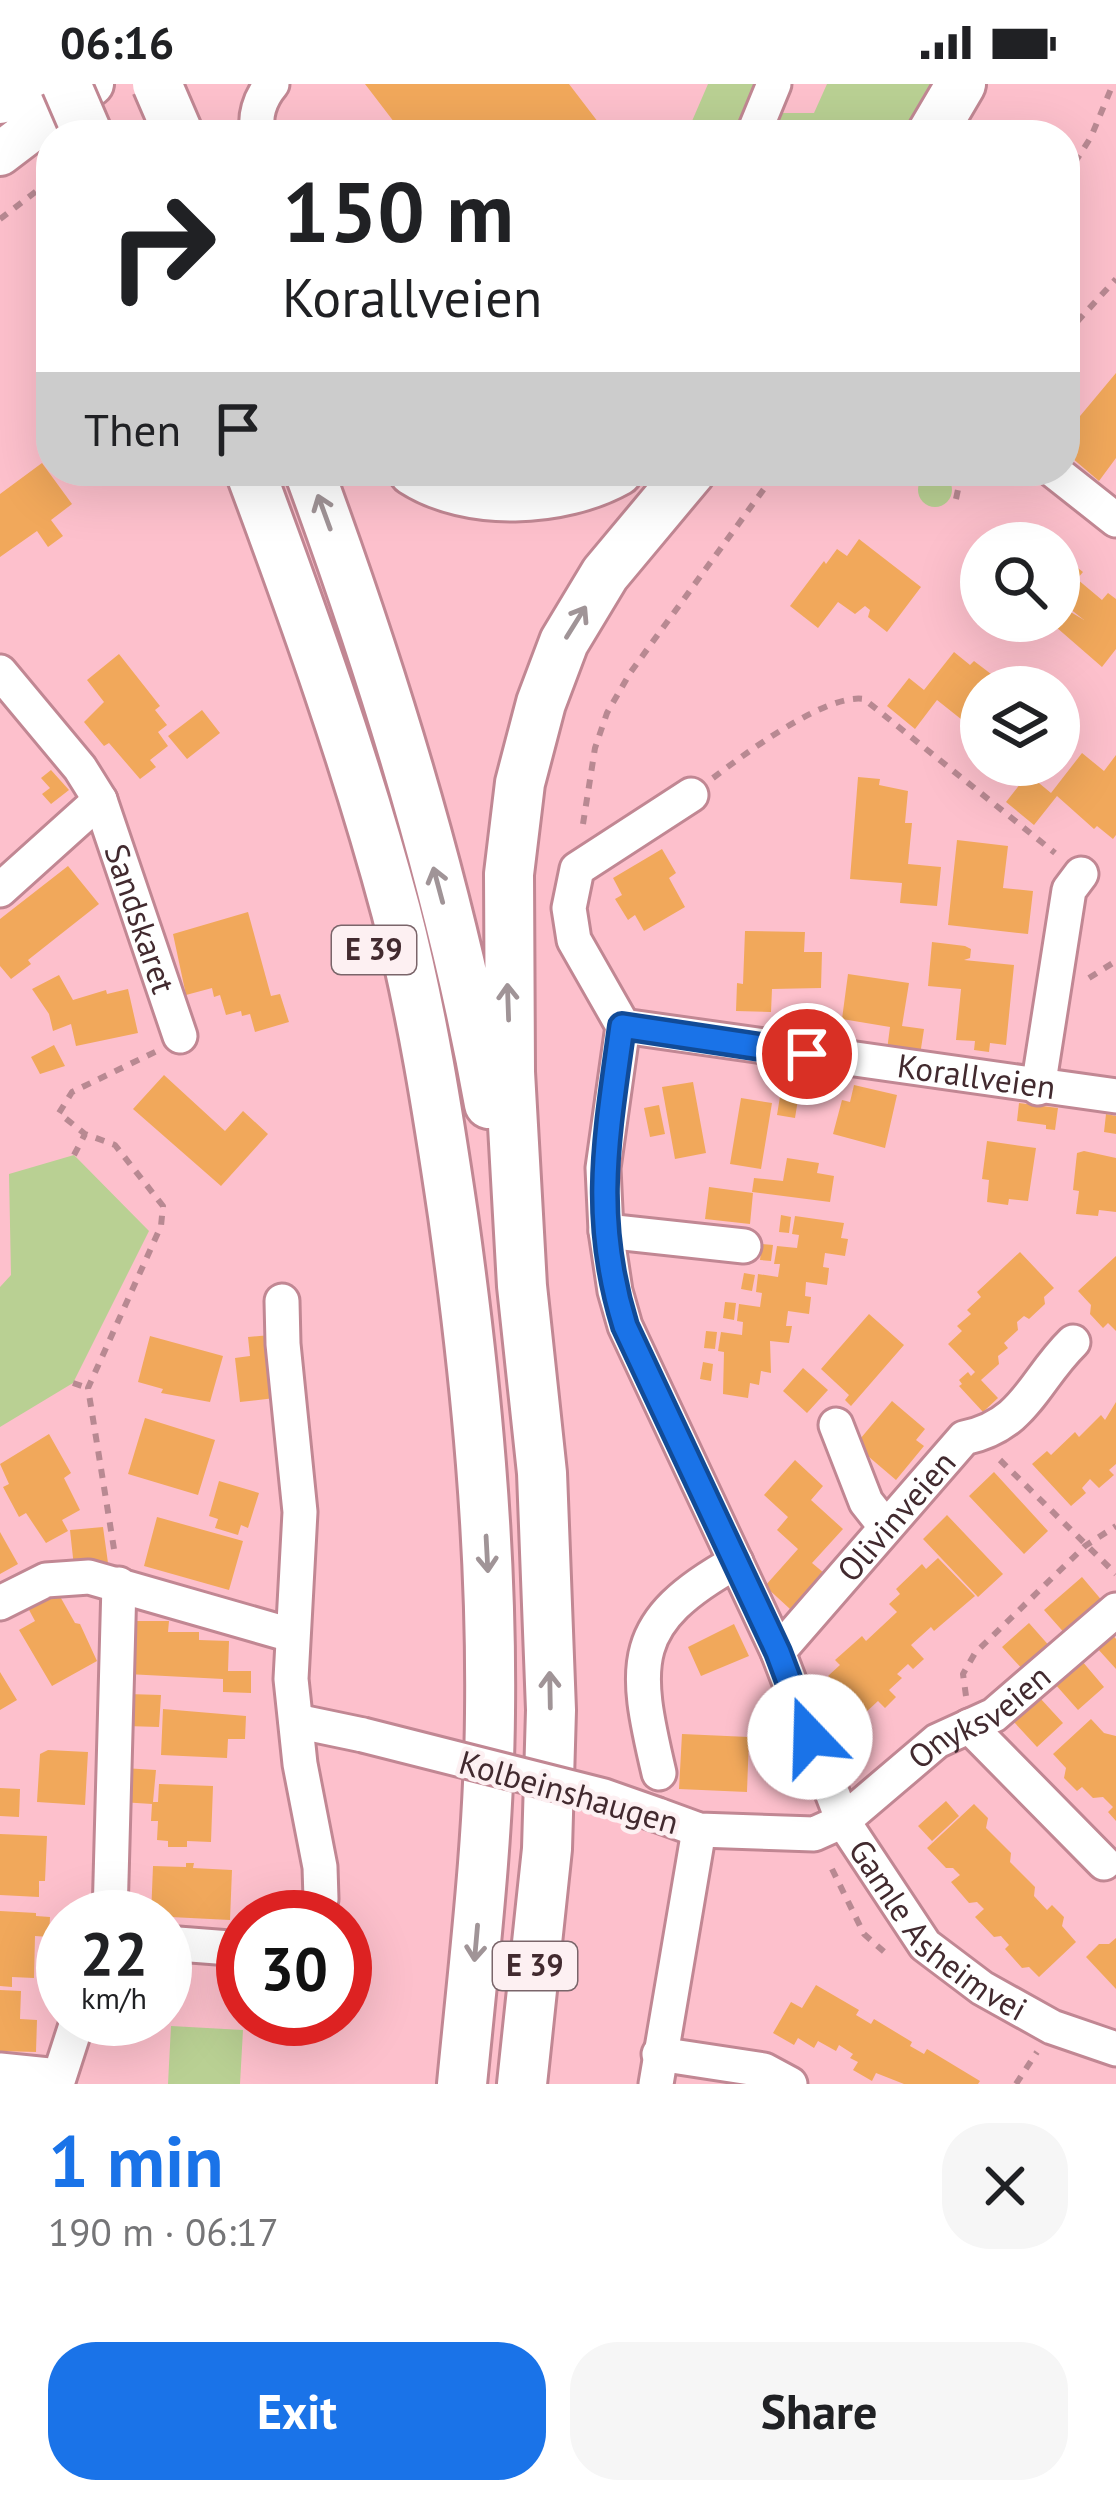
<!DOCTYPE html>
<html lang="en">
<head>
<meta charset="utf-8">
<style>
  :root { --surface:#fff; --page:#f6f6f6; --text:#202124; --muted:#757577; --accent:#1a73e8 }
  body { margin:0; font-family:"PT Sans",sans-serif; background:var(--page); color:var(--text); height:100vh; display:flex; flex-direction:column; font-size:45px; white-space:nowrap }
  * { box-sizing:border-box; margin:0 }
  p { font-size:39px; color:var(--muted) }
  .icon { flex:none; width:66px; height:66px; fill:none; stroke:currentColor; stroke-width:2; stroke-linecap:round; stroke-linejoin:round }
  .map { position:relative; height:2000px; overflow:hidden }
  .sheet { display:flex; flex-direction:column; background:var(--surface); flex:1 }
  .sheet>* { flex:none }
  .hud { position:absolute; left:36px; top:36px; width:1044px; height:366px; border-radius:48px; box-shadow:0 12px 48px #0002; background:#fff; color:var(--text); overflow:hidden }
  .buttons { position:absolute; left:960px; top:438px; display:grid; gap:24px }
  .buttons a { display:grid; place-items:center; width:120px; height:120px; border-radius:50%; background:var(--surface); box-shadow:0 12px 48px #0002; font-size:60px }
  .speed { position:absolute; left:36px; top:1806px; display:flex; gap:24px; font-size:60px; font-weight:700; text-align:center }
  .speed>* { display:grid; place-content:center; width:156px; height:156px; border-radius:50%; background:var(--surface); box-shadow:0 12px 48px #0002; line-height:1 }
  .speed small { font-size:30px; font-weight:400 }
  .speed .limit { border:18px solid #d22; background:#fff; color:#111 }
  .pin { position:absolute; display:grid; place-items:center; width:102px; height:102px; color:#fff; margin:-51px; border:6px solid #fff; border-radius:50%; box-shadow:0 3px 12px #0007 }
  .me { position:absolute; width:132px; margin:-66px; rotate:339deg; stroke-linejoin:round; filter:drop-shadow(0 0 9px #0008) }
  .turn { display:flex; align-items:center; gap:42px; height:252px; padding:0 48px; font-size:54px }
  .turn .icon { width:156px; height:156px; stroke-width:2.5 }
  .turn b { display:block; font-size:84px; line-height:102px }
  .then { display:flex; align-items:center; height:114px; padding:0 48px; background:#0003; gap:24px; font-size:45px }
  .round { display:grid; place-items:center; flex:none; width:126px; height:126px; border-radius:48px; background:var(--page) }
  .summary { display:flex; align-items:center; justify-content:space-between; height:204px; padding:0 48px }
  h1 { font-size:72px; font-weight:600; line-height:90px; color:var(--accent) }
  .primary-button { display:flex; gap:24px; margin-top:auto; padding:24px 48px }
  .primary-button a { flex:1; height:138px; border-radius:48px; background:var(--accent); color:#fff; font-size:48px; font-weight:600; line-height:138px; text-align:center }
  .primary-button a+a { background:var(--page); color:var(--text) }
  .status { display:flex; justify-content:space-between; align-items:center; height:84px; padding:0 60px; background:var(--surface); direction:ltr }
  .status svg { height:33px; fill:currentColor }
  .map>svg:first-child { display:block }
</style>
</head>
<body>
<div class="status"><b>06:16</b><svg viewBox="0 0 49 12"><path d="M0 12V9h3v3zM5 12V6h3v6zM10 12V3h3v9zM15 12V0h3v12zM26 1h20v11H26zM47 4h2v5h-2z"/></svg></div>
<div class="map">
<svg width="1116" height="2000" viewBox="0 0 1116 2000">
  <rect width="100%" height="100%" fill="#fdc0cc"/>
  <path fill="#b9d093" d="M708,0H762L740,51H686Z
    M827,0H933L904,51H772L781,29H814Z
    M918 406a17 17 0 1 1 34 0a17 17 0 1 1-34 0Z
    M74,1071L149,1147L73,1299L0,1343V1203L11,1191L9,1090Z
    M171,1942L243,1946L240,2000H168Z"/>
  <path fill="#f1a85b" d="M365,0H569L608,51H404Z
    M1116,289V374L1099,397L1065,368V350Z
    M42,379L72,420L51,436L63,452L48,463L37,447L0,473V410Z
    M1018,447L1032,459H1009Z
    M859,455L921,503L887,548L868,533L870,526L865,522L855,530L838,518L818,544L790,522L824,477L826,480L837,465L847,472Z
    M1059,469L1083,488L1077,495L1102,516L1108,509L1116,515V565L1102,583L1056,543L1069,527L1084,536L1059,516Z
    M954,568L970,581L974,577L1008,603H981V651L937,616L915,645L887,622L909,594L924,606Z
    M119,570L160,622L155,626L167,641L158,648L168,662L150,676L156,683L140,695L109,659L104,662L84,638L104,618L87,596Z
    M202,626L220,649L187,675L168,652Z
    M1082,669L1104,687L1116,671V751L1113,755L1097,742L1094,745L1057,712L1034,741L1006,718L1028,690L1051,709Z
    M51,686L69,706L51,720L42,710L50,704L41,694Z
    M858,693L880,695L879,701L908,707L905,739H912L908,780L941,783L937,822L900,819L902,799L850,795Z
    M957,756L1008,762L1003,804L1033,807L1028,850L948,841Z
    M662,765L676,789L669,794L685,823L644,847L635,831L628,836L615,815L622,811L613,794Z
    M68,782L99,820L28,876L31,880L11,895L0,882V835Z
    M248,828L271,912L280,910L289,938L255,948L250,930L242,932L241,927L226,931L220,911L214,913L212,904L186,911L173,850Z
    M745,847L805,848L804,868H822L821,904L772,905L771,928L736,927L737,899L743,900Z
    M932,858L965,862L971,865L970,874L964,876L1014,881L1006,961L990,959L989,968L974,966L975,957L956,956L961,905L928,902Z
    M848,890L909,899L902,942L924,945L920,971L887,966L890,943L842,935Z
    M59,891L73,916L106,906L107,910L128,905L138,949L76,962L71,940L53,947L49,930L32,905Z
    M54,961L65,982L40,990L31,973Z
    M164,991L225,1047L243,1027L268,1050L221,1102L133,1025Z
    M783,994L801,997L795,1034L777,1031Z
    M693,998L706,1069L675,1075L662,1003Z
    M854,1001L897,1011L885,1064L833,1050L842,1016L850,1018Z
    M741,1014L772,1019L761,1085L730,1080Z
    M1019,1019L1058,1024L1055,1046L1046,1045V1041L1017,1037Z
    M659,1021L665,1050L650,1053L644,1024Z
    M1106,1030L1116,1032V1050L1104,1048Z
    M987,1057L1036,1064L1028,1117L1009,1115L1008,1121L987,1118L989,1096L982,1095Z
    M1084,1067L1116,1074V1128L1099,1126L1098,1132L1076,1130L1079,1107L1073,1106L1077,1069Z
    M787,1074L819,1079L817,1089L834,1092L830,1118L752,1108L754,1094L783,1097Z
    M709,1103L753,1109L750,1140L705,1135Z
    M781,1131L791,1133L789,1149L779,1148Z
    M795,1132L844,1139L841,1154L848,1155L845,1172L825,1169L823,1183L829,1184L827,1201L806,1198L805,1212L811,1213L809,1230L788,1227L786,1242H792L789,1259L770,1257L771,1289L761,1287L759,1301L750,1299L748,1314L723,1310L724,1268L718,1267L721,1248L742,1251L743,1238L737,1237L739,1220L760,1223L762,1209L756,1208L758,1190L778,1193L780,1180H774L777,1162L797,1164L799,1151L792,1150Z
    M762,1160L773,1161L771,1177L760,1176Z
    M1020,1168L1054,1204L1044,1213L1045,1220L1029,1235L1024,1232L1017,1238L1018,1246L1004,1259L1008,1264L998,1272L999,1280L981,1296L998,1314L983,1328L959,1302L962,1300L959,1296L968,1288L971,1292L975,1288L948,1260L962,1247L957,1242L971,1230L967,1226L981,1213L977,1208Z
    M1116,1172V1247L1108,1239L1103,1244L1090,1230L1091,1221L1078,1207Z
    M744,1189L755,1191L752,1207L741,1205Z
    M725,1218L736,1219L734,1236L723,1234Z
    M869,1230L904,1261L851,1322L845,1316L849,1311L821,1285Z
    M706,1247L717,1248L715,1265L704,1264Z
    M271,1251L275,1314L240,1318L235,1274L250,1272L248,1253Z
    M150,1252L223,1272L210,1318L161,1309L163,1305L138,1298Z
    M703,1278L713,1280L711,1297L700,1295Z
    M803,1284L828,1306L807,1329L783,1307Z
    M892,1317L925,1345L916,1356L924,1362L896,1396L855,1361Z
    M1116,1318V1380L1109,1386L1114,1391L1099,1404L1090,1395L1082,1404L1086,1409L1071,1422L1032,1380L1047,1367L1051,1371L1075,1348L1079,1353L1101,1331L1105,1336Z
    M145,1334L215,1356L198,1411L128,1390Z
    M49,1350L71,1389L64,1394L80,1426L62,1436L68,1447L46,1459L26,1429L19,1433L3,1403L9,1400L0,1380Z
    M795,1376L823,1402L811,1416L843,1445L812,1479L824,1489L790,1525L765,1502L798,1465L777,1446L788,1433L764,1411Z
    M994,1388L1048,1447L1024,1470L969,1412Z
    M219,1397L259,1409L248,1444L241,1441L238,1451L215,1444L218,1435L209,1432Z
    M947,1431L1003,1490L978,1513L923,1455Z
    M157,1433L243,1457L229,1506L144,1482Z
    M103,1443L108,1479L74,1483L70,1446Z
    M0,1448L18,1480L0,1490Z
    M938,1474L975,1512L934,1547L931,1543L911,1561L924,1575L913,1585L908,1580L897,1590L902,1594L889,1606L896,1613L885,1624L878,1617L864,1630L854,1621L842,1633L836,1626L832,1631L822,1619L826,1615L820,1609L833,1597L828,1592L840,1581L835,1576L862,1552L866,1557L897,1528L889,1520L900,1510L896,1505L922,1480L926,1485Z
    M1082,1493L1104,1519L1067,1552L1044,1526Z
    M57,1507L75,1539L80,1540L97,1577L52,1602L19,1546L35,1537L28,1524Z
    M129,1537H169L168,1548H199V1556L229,1557L228,1587H251V1609L223,1608V1595L127,1590Z
    M1029,1539L1052,1565L1025,1588L1002,1563Z
    M734,1540L749,1572L701,1592L688,1563Z
    M1112,1550L1116,1555V1585L1097,1564Z
    M1082,1577L1104,1603L1078,1626L1055,1600Z
    M0,1588L17,1616L0,1626Z
    M128,1610L161,1611L159,1643L126,1642Z
    M1040,1614L1063,1639L1037,1663L1014,1638Z
    M163,1625L246,1632L245,1655H228L227,1674L161,1671Z
    M1091,1635L1104,1649L1116,1652V1737L1108,1728L1113,1723L1103,1713L1093,1714L1082,1703L1077,1707L1064,1694L1066,1684L1053,1670Z
    M682,1650L749,1653L747,1708L679,1705Z
    M48,1666L88,1668L85,1721L37,1718L40,1670Z
    M123,1684L156,1686L153,1718H158L159,1700L213,1702L211,1758L187,1757V1763H168V1757L157,1756L158,1737H151L152,1720L121,1718Z
    M0,1704L20,1705L19,1733L0,1732Z
    M946,1717L959,1732L932,1757L918,1742Z
    M974,1720L988,1734L986,1744L1011,1769L1010,1778L1035,1803L1034,1812L1047,1826L1052,1821L1064,1833L1062,1842L1076,1858L1039,1893L1029,1883L1022,1884L1005,1865L1009,1861L1001,1852L994,1853L975,1833L984,1825L977,1818L969,1819L951,1798L960,1791L953,1784H946L927,1764Z
    M0,1750L47,1752L45,1797H39V1813L0,1811Z
    M186,1779H194L193,1784L232,1786L230,1836L151,1832L153,1782L186,1783Z
    M0,1827L36,1829V1832L50,1833L49,1853L35,1852L34,1894L12,1893V1903L0,1902Z
    M1116,1854V1905L1086,1873L1099,1860H1109Z
    M816,1901L859,1926L856,1931L871,1940L874,1935L912,1958L910,1962L924,1970L927,1965L980,1997L978,2000H904L876,1989L872,1997L853,1986L858,1978L850,1974L853,1970L839,1961L836,1967L818,1957L814,1964L798,1954L794,1961L773,1949L791,1918L802,1924Z
    M0,1906L21,1907L20,1935L37,1936L36,1968L0,1967Z"/>
  <g fill="none" stroke-linecap="round" stroke-linejoin="round">
    <g stroke="#c18793" stroke-width="39">
      <g id="minor">
        <path d="M259,51C253,34 260,14 272,0"/>
        <path d="M753,51L774,0"/>
        <path d="M1054,387L1116,436"/>
        <path id="s1" d="M0,588L80,684L100,716L180,952"/>
        <path id="s2" d="M691,711L577,785L569,824L574,856L623,942L603,1084L606,1147L615,1207L625,1242L778,1568L843,1737L925,1861L982,1904L1052,1943L1116,1965"/>
        <path d="M0,806L100,716"/>
        <path id="s3" d="M623,942L1116,1012"/>
        <path d="M1038,1004L1069,806L1081,790"/>
        <path d="M606,1147L744,1162"/>
        <path d="M282,1217L283,1260L300,1428L291,1595L300,1680L320,1783L321,1815L316,1833"/>
        <path d="M836,1341L866,1418L885,1442"/>
        <path d="M0,1519L46,1496L89,1493L291,1551"/>
        <path id="s4" d="M778,1568L964,1354C1026,1341 1033,1297 1073,1258"/>
        <path d="M296,1637L363,1651"/>
        <path d="M969,1642L1104,1779"/>
        <path d="M659,1689C633,1579 628,1538 736,1478"/>
        <path id="s5" d="M658,1731L699,1746L814,1750L843,1737L937,1657L994,1631L1116,1526"/>
        <path d="M110,1833L119,1500"/>
        <path d="M165,1859L243,1865"/>
        <path d="M659,1970L764,1986L790,2000"/>
        <path d="M0,1986L59,1992"/>
        <path d="M57,2000L78,1935"/>
        <path d="M656,2000L699,1746"/>
      </g>
    </g>
    <g stroke="#c18793" stroke-width="48">
      <path id="major" d="M0,18L27,0
        M0,70L92,0"/>
    </g>
    <g stroke="#c18793" stroke-width="54">
      <path id="highway" d="M931,51L961,0
        M250,387C304,532 356,678 396,827C422,927 438,1029 453,1131C476,1296 492,1461 490,1629C489,1753 474,1876 462,2000
        M309,387C383,588 451,809 489,1020
        M413,387C469,423 561,419 618,387
        M522,2000L547,1765L551,1626L542,1389L522,1202L510,988L509,790L520,699L541,619L564,558L605,490L691,387"/>
    </g>
    <path stroke="#b88992" stroke-width="6" stroke-dasharray="9 9" stroke-linecap="butt" d="M1065,94L1091,53L1113,0
      M0,135L51,96
      M1065,251L1116,195
      M956,415L962,387
      M713,694C743,671 826,609 864,615L1055,769
      M583,740L595,664L607,629L630,589L777,387
      M1089,894L1116,877
      M74,1071L85,1050
      M73,1299L88,1304
      M1000,1376L1116,1490
      M114,1465L88,1304L161,1142L163,1122L115,1061L85,1050L59,1029L72,1008L157,967
      M966,1612L963,1590L975,1569L1085,1462L1116,1442
      M832,1785L864,1850L890,1873
      M1016,2000L1037,1968"/>
    <use href="#minor" stroke="#fff" stroke-width="33"/>
    <use href="#major" stroke="#fff" stroke-width="42"/>
    <use href="#highway" stroke="#fff" stroke-width="48"/>
    <g stroke="#c18793" stroke-width="39" stroke-linecap="butt">
      <path id="minor-bridge" d="M363,1651L604,1712L658,1731"/>
    </g>
    <g stroke="#c18793" stroke-width="54" stroke-linecap="butt">
      <path id="highway-bridge" d="M66,0L88,51
        M157,0L179,51"/>
    </g>
    <use href="#minor-bridge" stroke="#fff" stroke-width="33"/>
    <use href="#highway-bridge" stroke="#fff" stroke-width="48"/>
  </g>
  <defs><path id="oneway-shaft" d="M-6 0H5M1.5-3L5.5 0L1.5 3" fill="none" stroke-width="1.6" stroke-linecap="round" stroke-linejoin="round" transform="scale(3)"/></defs>
  <g stroke="#a09497">
    <use href="#oneway-shaft" transform="translate(324 428) rotate(-110)"/>
    <use href="#oneway-shaft" transform="translate(576 538) rotate(-58)"/>
    <use href="#oneway-shaft" transform="translate(438 801) rotate(-105)"/>
    <use href="#oneway-shaft" transform="translate(508 918) rotate(-92)"/>
    <use href="#oneway-shaft" transform="translate(487 1470) rotate(87)"/>
    <use href="#oneway-shaft" transform="translate(550 1606) rotate(-91)"/>
    <use href="#oneway-shaft" transform="translate(476 1859) rotate(95)"/>
  </g>
  <g fill="none" stroke-linecap="round" stroke-linejoin="round">
    <g stroke="#114b97" stroke-width="30">
      <path id="route" d="M807,970L622,942C607,1052 591,1132 625,1242L778,1568L810,1653"/>
    </g>
    <use href="#route" stroke="#1a73e8" stroke-width="21"/>
  </g>
  <g text-anchor="middle" stroke-width="9" stroke-linejoin="round" paint-order="stroke">
    <g fill="#fdf0f2" stroke="#7a656a" stroke-width="3">
      <rect x="332" y="842" width="84" height="48" rx="9"/>
      <rect x="493" y="1858" width="84" height="48" rx="9"/>
    </g>
    <g font-size="30" font-weight="bold" fill="#422a2f">
      <text x="374" y="876">E 39</text>
      <text x="535" y="1892">E 39</text>
    </g>
    <g font-size="33" fill="#422a2f" stroke="#fdf0f2">
      <text dy="12" stroke="none"><textPath href="#s1" startOffset="288">Sandskaret</textPath></text>
      <text dy="12" stroke="none"><textPath href="#s3" startOffset="357">Korallveien</textPath></text>
      <text dy="12" stroke="none"><textPath href="#s4" startOffset="180">Olivinveien</textPath></text>
      <text dy="12" stroke="none"><textPath href="#s5" startOffset="363">Onyksveien</textPath></text>
      <text transform="translate(569 1708) rotate(16)" y="12">Kolbeinshaugen</text>
      <text dy="12" stroke="none"><textPath href="#s2" startOffset="1299">Gamle Asheimvei</textPath></text>
    </g>
  </g>
</svg>
<div class="buttons">
<a><svg class="icon" aria-label="search" viewBox="0 0 24 24"><circle cx="10" cy="10" r="6"/><path d="M15 15l6 6"/></svg></a>
<a><svg class="icon" aria-label="layers" viewBox="0 0 24 24"><path d="M12 4l9 5-9 5-9-5zM3 14l9 5 9-5"/></svg></a>
</div>
<div class="speed"><div>22<small>km/h</small></div><div class="limit">30</div></div>
<div class="pin" style="left:807px;top:970px;background:#d93025"><svg class="icon" aria-label="arrive" viewBox="0 0 24 24"><path d="M6 21V4h12l-3 4 3 4H6"/></svg></div>
<svg class="me" style="left:810px;top:1653px" viewBox="-20 -20 40 40"><circle r="19" fill="#fff"/><path d="M0-13L10 11 0 6-10 11z" fill="#1a73e8"/></svg>
<div class="hud">
<div class="turn"><svg class="icon" aria-label="right" viewBox="0 0 24 24"><path d="M7 20v-9h11M14 6l5 5-5 5"/></svg><div><b>150 m</b>Korallveien</div></div>
<div class="then">Then<svg class="icon" aria-label="arrive" viewBox="0 0 24 24"><path d="M6 21V4h12l-3 4 3 4H6"/></svg></div>
</div>
</div>
<section class="sheet">
<div class="summary"><div><h1>1 min</h1><p>190 m · 06:17</p></div><a class="round"><svg class="icon" aria-label="close" viewBox="0 0 24 24"><path d="M6 6l12 12M18 6L6 18"/></svg></a></div>
<div class="primary-button"><a>Exit</a><a>Share</a></div>
</section>
</body>
</html>
